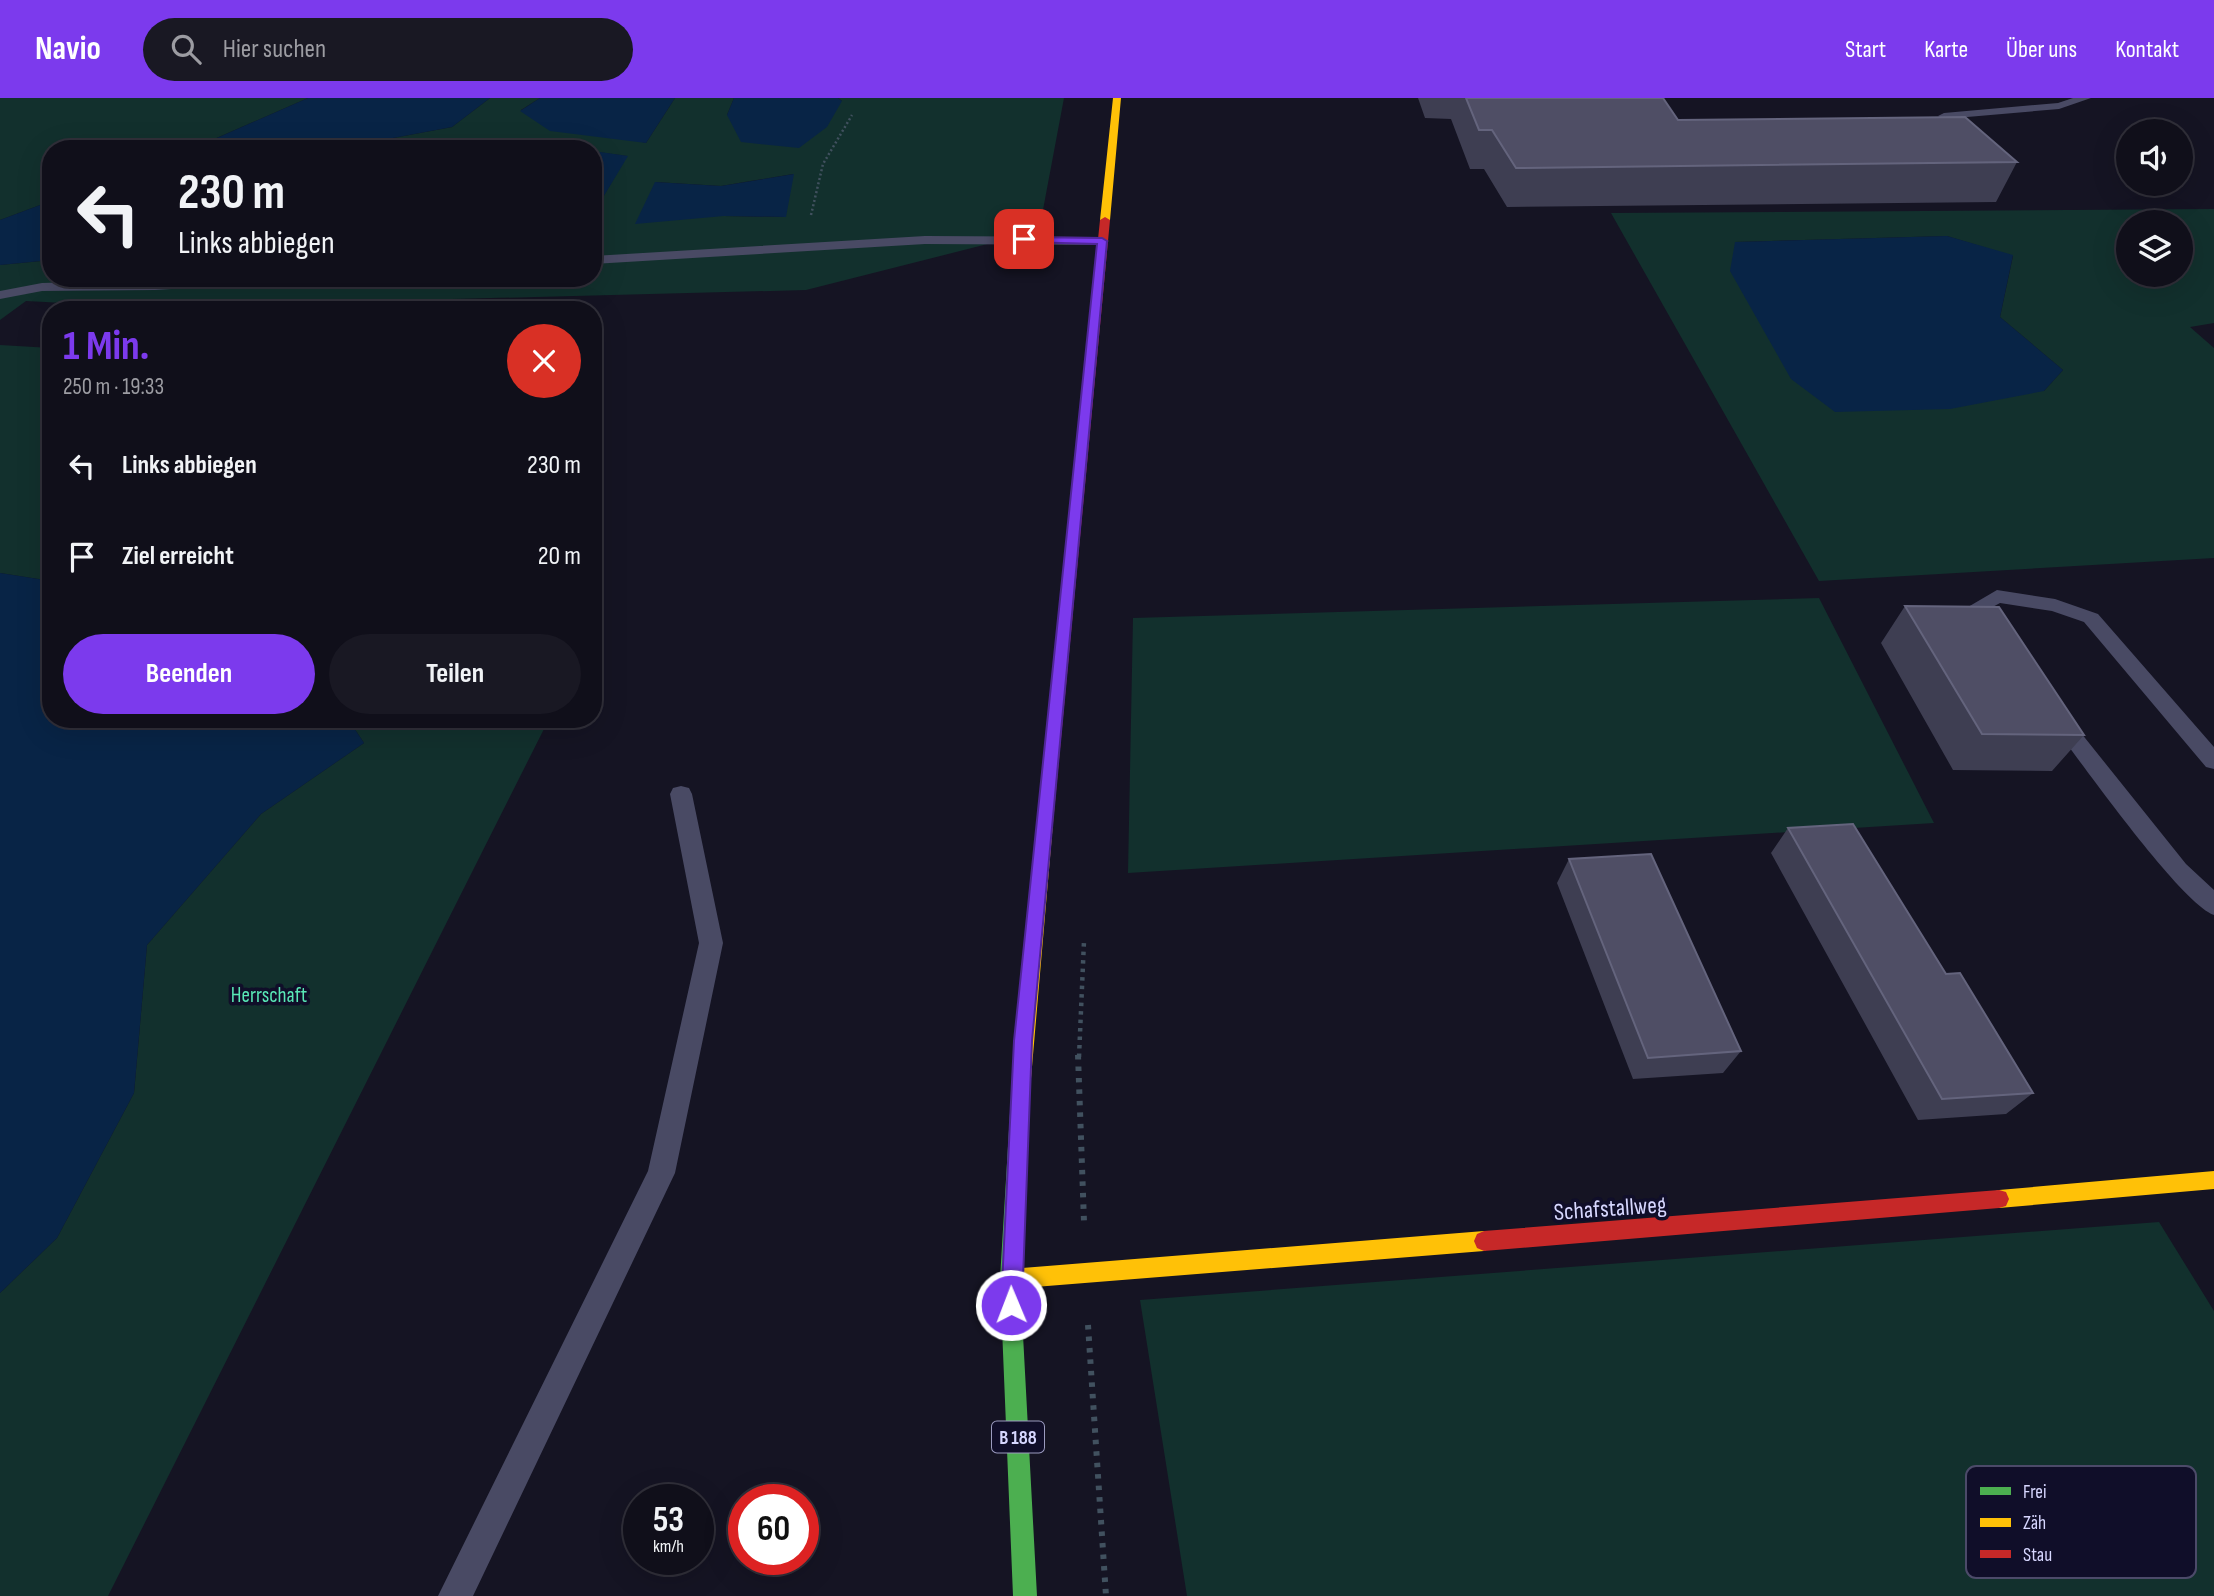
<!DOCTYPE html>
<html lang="de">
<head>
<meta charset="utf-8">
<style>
  :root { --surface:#100f1a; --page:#191823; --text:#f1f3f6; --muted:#9c9ca2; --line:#302f39; --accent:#7c3aed }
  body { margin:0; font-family:"Sofia Sans Condensed",sans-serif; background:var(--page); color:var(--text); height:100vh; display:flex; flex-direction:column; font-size:26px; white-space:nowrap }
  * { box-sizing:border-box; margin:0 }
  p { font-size:23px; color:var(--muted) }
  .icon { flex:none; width:38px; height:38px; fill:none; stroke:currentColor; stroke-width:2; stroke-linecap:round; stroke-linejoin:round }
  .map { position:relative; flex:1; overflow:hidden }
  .drawer { position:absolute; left:42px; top:203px; width:560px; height:427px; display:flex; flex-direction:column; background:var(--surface); border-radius:28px; box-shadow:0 7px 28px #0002,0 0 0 2px var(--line) }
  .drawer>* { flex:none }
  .banner { position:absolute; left:42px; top:42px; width:560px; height:147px; border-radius:28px; box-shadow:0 7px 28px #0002,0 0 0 2px var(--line); background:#100f1a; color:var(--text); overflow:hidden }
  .fabs { position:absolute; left:2116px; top:21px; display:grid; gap:14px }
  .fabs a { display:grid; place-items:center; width:77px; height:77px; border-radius:50%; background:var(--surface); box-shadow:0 7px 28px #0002,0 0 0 2px var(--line); font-size:35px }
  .speed { position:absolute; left:623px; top:1386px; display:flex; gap:14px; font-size:35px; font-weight:700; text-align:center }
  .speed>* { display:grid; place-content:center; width:91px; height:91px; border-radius:50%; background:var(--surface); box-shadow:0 7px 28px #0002,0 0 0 2px var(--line); line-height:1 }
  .speed small { font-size:18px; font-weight:400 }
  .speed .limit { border:10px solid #d22; background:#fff; color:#111 }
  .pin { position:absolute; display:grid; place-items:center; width:60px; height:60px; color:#fff; margin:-30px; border-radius:14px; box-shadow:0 4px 10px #0006 }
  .me { position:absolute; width:77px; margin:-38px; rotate:359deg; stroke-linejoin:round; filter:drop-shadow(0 0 5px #0008) }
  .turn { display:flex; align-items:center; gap:24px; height:147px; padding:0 21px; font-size:32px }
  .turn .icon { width:91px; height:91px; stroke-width:2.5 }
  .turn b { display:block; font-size:49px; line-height:60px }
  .round { display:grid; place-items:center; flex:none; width:74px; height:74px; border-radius:37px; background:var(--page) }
  .summary { display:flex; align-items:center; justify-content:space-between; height:119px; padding:0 21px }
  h1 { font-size:42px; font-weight:700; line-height:52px; color:var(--accent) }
  .button { display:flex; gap:14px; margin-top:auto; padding:14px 21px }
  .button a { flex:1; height:80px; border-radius:42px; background:var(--accent); color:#fff; font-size:28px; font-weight:700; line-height:80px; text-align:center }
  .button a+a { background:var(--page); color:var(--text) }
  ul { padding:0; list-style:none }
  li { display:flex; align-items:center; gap:21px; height:91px; padding:0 21px }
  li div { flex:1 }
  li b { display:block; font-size:26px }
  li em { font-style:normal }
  header { display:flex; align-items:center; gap:42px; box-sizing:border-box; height:98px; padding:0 35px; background:var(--accent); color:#fff }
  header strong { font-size:33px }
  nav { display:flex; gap:38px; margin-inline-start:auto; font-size:24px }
  .search { width:490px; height:63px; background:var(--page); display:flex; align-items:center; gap:18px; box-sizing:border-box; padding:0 24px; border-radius:38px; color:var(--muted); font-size:26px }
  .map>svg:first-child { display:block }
</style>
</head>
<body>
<header>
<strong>Navio</strong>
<div class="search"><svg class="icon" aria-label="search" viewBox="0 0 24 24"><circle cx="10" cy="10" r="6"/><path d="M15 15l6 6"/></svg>Hier suchen</div>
<nav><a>Start</a><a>Karte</a><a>Über uns</a><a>Kontakt</a></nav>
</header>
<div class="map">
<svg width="2214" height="1498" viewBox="0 0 2214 1498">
  <rect width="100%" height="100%" fill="#151423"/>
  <path fill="#12302d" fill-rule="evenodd" d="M0,0H308L203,46L308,51H51V103L0,122Z
    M490,0H540L521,12L646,45L675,0H734L727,17L842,3L838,0H1064L1039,133L806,192L261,206L256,212H117L121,208L26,203L0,222V167L51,162V180H593V116L627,58L525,44L510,51H334L452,29ZM793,76L785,119L724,118L655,84L721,88Z
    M2214,111V225L2190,229L2214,250V460L1819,483L1611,115ZM2128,124H2180V177H2128ZM1947,138L2013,158L2000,219L2063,272L2044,293L1735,144Z
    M0,247L51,250V483L0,475Z
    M1819,500L1934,725L1128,775L1133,520Z
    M348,621H549L108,1498H0V1195L57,1140L134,995L147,847L261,716L364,645Z
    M2159,1124L2214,1213V1498H1187L1140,1202Z"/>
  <path fill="#082446" d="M308,0H490L452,29L334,51L201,47Z
    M540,0H675L646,45L550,33L520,13Z
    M734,0H838L842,3L827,29L799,50L741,44L727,17Z
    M593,53L628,58L593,116Z
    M794,76L786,119L724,118L635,126L655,84L721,88Z
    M51,103V162L0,167V122Z
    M1947,138L2013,157L2000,219L2063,272L2044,293L1950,311L1835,314L1791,281L1730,173L1735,144Z
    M0,475L51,483V621H348L364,645L261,716L147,847L134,995L57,1140L0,1195Z"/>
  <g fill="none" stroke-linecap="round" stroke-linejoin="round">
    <path stroke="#41515f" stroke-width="2.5" stroke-dasharray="2 2.5" stroke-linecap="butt" d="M811,117L823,66L852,17"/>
    <path stroke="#41515f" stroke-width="4.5" stroke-dasharray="3.5 5" stroke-linecap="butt" d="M1079,959L1084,843"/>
    <path stroke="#41515f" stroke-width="6" stroke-dasharray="4.5 7" stroke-linecap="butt" d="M1078,957L1084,1124
      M1088,1227L1106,1498"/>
    <path fill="#494a64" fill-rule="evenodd" d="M2073,0H2091L2059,11L1944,21L1938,18L1944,15L2058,5Z
      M925,138L1102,139L1109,143L1102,147L925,146L593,166V158Z
      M212,180H293L286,184L155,192L42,193L0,201V193L42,185Z
      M1997,492L2055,501L2098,516L2214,649V671L2206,669L2084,524L2052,513L2000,505L1989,511L2003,534L1993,540L1986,539L1968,509Z
      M2058,613L2065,615L2186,766L2214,792V817C2180,805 2079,661 2051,625L2048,620L2051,615Z
      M681,688L689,690L692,696L723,845L675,1075L473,1498H438L648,1073L699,845L670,696L673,690Z"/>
    <path fill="#4caf50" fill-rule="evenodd" d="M1019,1007L1026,1009L1028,1015L1020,1181L1037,1498H1013L1000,1181L1010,1015L1012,1009Z"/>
    <path fill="#ffc107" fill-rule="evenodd" d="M1113,0H1121L1110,122L1105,125L1100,122Z
      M1045,719L1053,725L1028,1015L1026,1021L1019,1023L1012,1021L1010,1015L1037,725Z
      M2214,1073V1091L1999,1110L1992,1108L1989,1101L1992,1094L1999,1092Z
      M1484,1133L1491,1136L1494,1143L1491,1150L1484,1153L1010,1191L1003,1188L1000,1181L1003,1174L1010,1171Z"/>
    <path fill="#c62828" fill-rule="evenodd" d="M1105,119L1110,122L1053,725L1045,731L1037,725L1100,122Z
      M1999,1092L2006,1094L2009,1101L2006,1108L1999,1110L1484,1153L1477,1150L1474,1143L1477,1136L1484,1133Z"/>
  </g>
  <path fill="#3e3e52" d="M1418,0H1663L1678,22L2017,64L1996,104L1507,109L1484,71H1470L1451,21L1425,20Z
    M1905,508L2084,637L2052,673L1953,672L1881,545Z
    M1788,730L1946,876L2033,995L2006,1016L1918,1022L1771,755Z
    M1569,761L1741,953L1723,975L1633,981L1557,785Z"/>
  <path fill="#4f4e65" stroke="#64647d" stroke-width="2" d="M1466,0H1663L1678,22L1965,19L2017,64L1516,70L1492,32H1479Z
    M1905,508L1999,509L2084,637L1982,636Z
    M1853,726L1946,876L1960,875L2033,995L1942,1001L1788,730Z
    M1651,756L1741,953L1648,960L1569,761Z"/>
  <path fill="#7c3aed" stroke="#51269a" stroke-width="2" d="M1021,139L1102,140L1107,143L1032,943L1022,1207L1019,1215L1011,1218L1004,1215L1001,1207L1014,943L1097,146L1024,144Z"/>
  <g text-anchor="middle" stroke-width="7" stroke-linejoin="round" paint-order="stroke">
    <rect fill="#100e29" stroke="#9b9bbf" stroke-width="2" x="992" y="1323.5" width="52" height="31" rx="5"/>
    <g font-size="19" font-weight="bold" fill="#d7d7ff">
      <text x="1018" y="1346">B 188</text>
    </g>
    <g font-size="21" fill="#59e8b6" stroke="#100e29">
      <text x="269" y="904">Herrschaft</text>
    </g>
    <g font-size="24" fill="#d7d7ff" stroke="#100e29">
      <text transform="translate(1610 1110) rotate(-4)" y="8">Schafstallweg</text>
    </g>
  </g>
  <rect x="1966" y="1368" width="230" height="112" rx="10" fill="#100e29" stroke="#4c4a69" stroke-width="2"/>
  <rect x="1980" y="1389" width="31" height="8" fill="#4caf50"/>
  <rect x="1980" y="1420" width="31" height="9" fill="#ffc107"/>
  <rect x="1980" y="1452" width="31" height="8" fill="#c62828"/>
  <g font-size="19" fill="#d7d7ff">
    <text x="2023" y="1400">Frei</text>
    <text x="2023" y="1431">Zäh</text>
    <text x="2023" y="1463">Stau</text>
  </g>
</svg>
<div class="fabs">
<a><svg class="icon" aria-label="sound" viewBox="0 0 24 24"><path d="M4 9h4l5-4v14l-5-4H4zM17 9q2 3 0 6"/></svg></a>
<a><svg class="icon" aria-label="layers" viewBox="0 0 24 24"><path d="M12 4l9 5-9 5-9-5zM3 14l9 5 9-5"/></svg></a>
</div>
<div class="speed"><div>53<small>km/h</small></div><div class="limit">60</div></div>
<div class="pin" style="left:1024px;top:141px;background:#d93025"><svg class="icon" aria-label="arrive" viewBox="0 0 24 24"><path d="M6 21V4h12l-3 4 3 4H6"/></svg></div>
<svg class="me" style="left:1011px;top:1207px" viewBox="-20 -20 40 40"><circle r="17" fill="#7c3aed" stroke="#fff" stroke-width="3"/><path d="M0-11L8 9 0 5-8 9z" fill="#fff"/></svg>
<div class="banner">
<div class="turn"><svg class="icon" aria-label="left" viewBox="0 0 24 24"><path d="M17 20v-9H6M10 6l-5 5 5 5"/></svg><div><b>230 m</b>Links abbiegen</div></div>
</div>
<section class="drawer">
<div class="summary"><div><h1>1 Min.</h1><p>250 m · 19:33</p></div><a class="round" style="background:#d93025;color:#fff"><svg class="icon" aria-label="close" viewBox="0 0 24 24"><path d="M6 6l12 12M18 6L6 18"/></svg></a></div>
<ul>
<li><svg class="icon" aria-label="left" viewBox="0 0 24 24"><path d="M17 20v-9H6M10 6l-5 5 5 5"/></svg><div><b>Links abbiegen</b></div><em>230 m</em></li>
<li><svg class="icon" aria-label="arrive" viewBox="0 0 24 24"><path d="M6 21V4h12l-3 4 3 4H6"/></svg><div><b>Ziel erreicht</b></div><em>20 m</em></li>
</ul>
<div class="button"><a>Beenden</a><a>Teilen</a></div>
</section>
</div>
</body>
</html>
